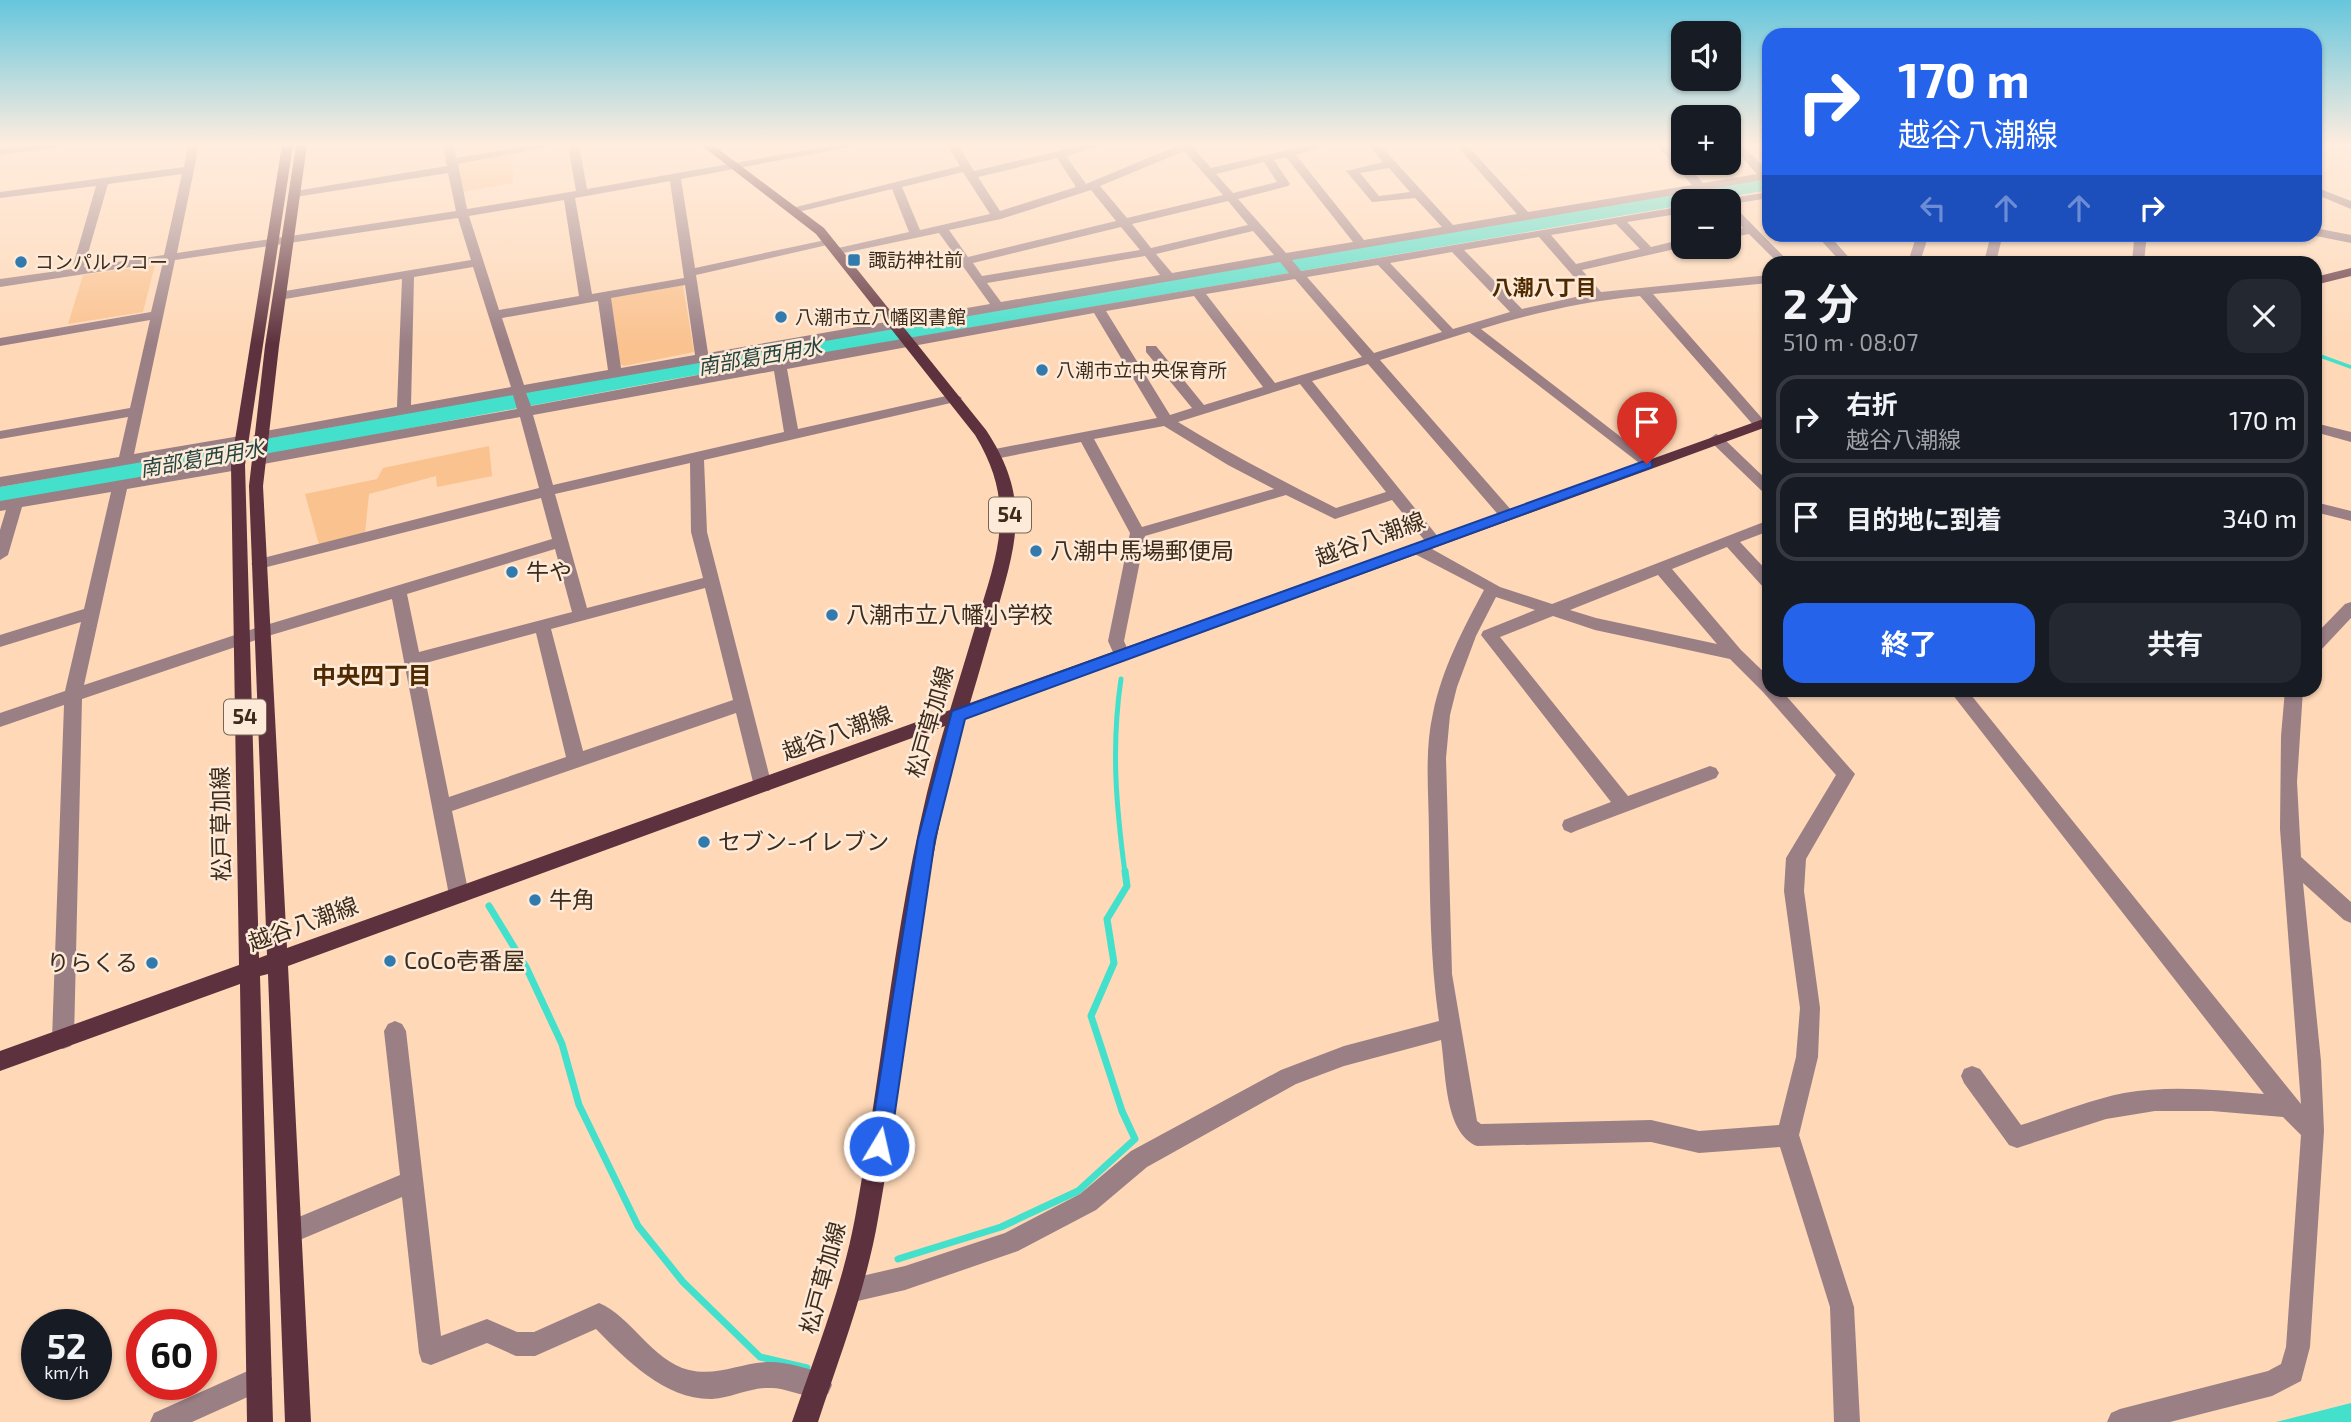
<!DOCTYPE html>
<html lang="ja">
<head>
<meta charset="utf-8">
<style>
  :root { --surface:#171b24; --page:#242831; --text:#f1f3f6; --muted:#9ea1a6; --line:#363941; --accent:#2563eb }
  body { margin:0; font-family:"Exo 2","Noto Sans JP",sans-serif; background:var(--page); color:var(--text); height:100vh; display:flex; flex-direction:column; font-size:26px; white-space:nowrap }
  * { box-sizing:border-box; margin:0 }
  p { font-size:23px; color:var(--muted) }
  .icon { flex:none; width:38px; height:38px; fill:none; stroke:currentColor; stroke-width:2; stroke-linecap:round; stroke-linejoin:round }
  .map { position:relative; flex:1; overflow:hidden }
  .panel { position:absolute; left:1762px; top:256px; width:560px; height:441px; display:flex; flex-direction:column; background:var(--surface); border-radius:21px; box-shadow:0 2px 5px #0004 }
  .panel>* { flex:none }
  .hud { position:absolute; left:1762px; top:28px; width:560px; height:214px; border-radius:21px; box-shadow:0 2px 5px #0004; background:#2563eb; color:#fff; overflow:hidden }
  .buttons { position:absolute; left:1671px; top:21px; display:grid; gap:14px }
  .buttons a { display:grid; place-items:center; width:70px; height:70px; border-radius:14px; background:var(--surface); box-shadow:0 2px 5px #0004; font-size:35px }
  .speed { position:absolute; left:21px; top:1309px; display:flex; gap:14px; font-size:35px; font-weight:700; text-align:center }
  .speed>* { display:grid; place-content:center; width:91px; height:91px; border-radius:50%; background:var(--surface); box-shadow:0 2px 5px #0004; line-height:1 }
  .speed small { font-size:18px; font-weight:400 }
  .speed .limit { border:10px solid #d22; background:#fff; color:#111 }
  .pin { position:absolute; display:grid; place-items:center; width:60px; height:60px; color:#fff; margin:-72px -30px; border-radius:50% 50% 50% 0; rotate:-45deg; box-shadow:0 0 7px #0007 }
  .pin .icon { rotate:45deg }
  .me { position:absolute; width:77px; margin:-38px; rotate:9deg; stroke-linejoin:round; filter:drop-shadow(0 0 5px #0008) }
  .turn { display:flex; align-items:center; gap:24px; height:147px; padding:0 21px; font-size:32px }
  .turn .icon { width:91px; height:91px; stroke-width:2.5 }
  .turn b { display:block; font-size:49px; line-height:60px }
  .lanes { display:flex; align-items:center; height:66px; padding:0 21px; background:#0003; justify-content:center; gap:35px; direction:ltr }
  .lanes .off { opacity:.35 }
  .round { display:grid; place-items:center; flex:none; width:74px; height:74px; border-radius:21px; background:var(--page) }
  .head { display:flex; align-items:center; justify-content:space-between; height:119px; padding:0 21px }
  h1 { font-size:42px; font-weight:700; line-height:52px }
  .action { display:flex; gap:14px; margin-top:auto; padding:14px 21px }
  .action a { flex:1; height:80px; border-radius:21px; background:var(--accent); color:#fff; font-size:28px; font-weight:700; line-height:80px; text-align:center }
  .action a+a { background:var(--page); color:var(--text) }
  ul { padding:0; list-style:none }
  li { display:flex; align-items:center; gap:21px; height:88px; margin:0 14px 10px; padding:0 7px; border:4px solid var(--line); border-radius:21px }
  li div { flex:1 }
  li b { display:block; font-size:26px }
  li em { font-style:normal }
  .map>svg:first-child { display:block }
</style>
</head>
<body>
<div class="map">
<svg width="2351" height="1422" viewBox="0 0 2351 1422">
  <rect width="100%" height="100%" fill="#fed8b7"/>
  <path fill="#fac28f" d="M512,154L513,183L463,192L458,165Z
    M155,265L143,312L68,324L83,275Z
    M683,285L694,352L624,366L620,364L609,298Z
    M489,446L492,476L437,487L436,476L369,494L365,533L319,545L305,494L377,479L383,468Z"/>
  <path fill="#43e0cc" d="M2351,1403V1422H2276L2280,1421Z"/>
  <g fill="none" stroke-linecap="round" stroke-linejoin="round">
    <path stroke="#43e0cc" stroke-width="3.5" d="M2315,354L2351,367"/>
    <path stroke="#43e0cc" stroke-width="5" d="M1121,679C1111,747 1116,805 1125,873"/>
    <path stroke="#43e0cc" stroke-width="7" d="M489,906L526,967L562,1044L579,1105L638,1226L683,1282L760,1357L807,1368
      M898,1259L1001,1227L1078,1191L1135,1139L1122,1111L1091,1016L1114,963L1107,919L1127,886L1125,871"/>
    <path fill="#43e0cc" fill-rule="evenodd" d="M1769,178V190L1705,201H1684V205L668,380L0,505V487L668,366Z"/>
    <path fill="#9a7f85" fill-rule="evenodd" d="M28,145H59L54,148L0,155V149Z
      M188,145H199L177,253L456,211L448,173L295,197L289,194L295,191L447,166L443,145H454L456,158L532,145H557L458,164L467,209L576,191L568,145H579L587,189L836,145H860L681,179L695,268L830,239L836,243L696,275L708,353L990,304L939,233L834,255V249L909,232L892,189L794,213L788,209L960,166L947,145H958L974,171L1084,145H1103L1066,156L1086,184L1179,145H1191L1211,168L1309,145H1328L1296,155L1364,240L1442,227L1415,198L1372,202L1346,171L1383,162L1369,145H1380L1453,225L1517,214L1456,145H1467L1528,212L1692,185L1657,145H1668L1703,183L1757,174L1731,145H1742L1769,172V183L1762,180L1292,260L1301,271L1684,206V213L1627,222L1651,247L1684,239V247L1582,270L1601,292L1769,275V283L1653,294L1767,424L1760,428L1755,427L1640,296C1586,301 1533,313 1481,329L1652,461L1654,464L1647,469L1469,332L1380,360L1512,511L1515,515L1512,519H1502L1368,364L1312,381L1439,538L1442,542L1439,546H1429L1392,500L1335,519L1286,495L1145,536L1124,641L1130,655L1122,661L1116,659L1108,641L1130,533L1081,442L995,459L988,454L995,449L1157,418L1094,313L787,369L798,429L955,394L962,398L955,402L704,460L707,532L772,786L769,791H757L754,786L736,713L452,811L469,895L466,901L459,903L452,901L449,895L392,599L268,636L82,699L74,1039L71,1046L63,1049L55,1046L52,1039L64,705L0,727V713L65,691L81,622L0,647V635L84,609L111,492L22,507L8,555L0,560V530L6,510L0,511V501L238,460L245,465L238,470L127,489L84,685L256,628L552,539L541,498L259,569L251,564L259,559L539,488L520,417L258,465L251,460L258,455L517,409L513,395L260,440L253,436L260,432L397,407L402,279L279,300L273,296L279,292L471,260L458,218L175,260L134,454L240,436L247,441L245,444L0,487V477L119,457L128,417L0,439V431L130,408L150,320L0,346V338L151,312L163,262L0,287V279L72,269L96,186L0,198V192L184,167ZM1184,151L1223,195L1127,218L1100,186ZM1286,157L1353,242L1286,253L1238,199L1288,186L1290,184L1274,160ZM1057,158L1076,187L1000,211L978,177ZM1264,162L1277,182L1233,193L1216,174ZM1389,168L1410,192L1379,196L1360,173ZM963,172L990,214L920,230L902,187ZM182,174L164,255L84,267L108,184ZM670,181L684,278L592,294L575,198ZM1091,190L1116,221L968,257L949,230L1001,219ZM564,200L579,296L499,310L469,216ZM1228,201L1248,225L1151,248L1132,224ZM1616,224L1640,249L1576,264L1551,235ZM1121,227L1140,250L982,276L973,263ZM1253,231L1274,255L1172,273L1156,254ZM1539,237L1589,294L1522,309L1464,250ZM1452,252L1510,312L1453,329L1390,263ZM1145,256L1160,275L1001,302L987,283ZM1280,262L1289,273L779,360L531,406L526,393ZM1378,265L1442,332L1374,353L1307,277ZM473,267L511,387L411,405L414,277ZM1295,279L1362,357L1275,383L1206,294ZM685,285L695,355L621,368L611,298ZM1194,296L1263,387L1204,405L1156,346H1146V352L1192,408L1170,415L1106,311ZM598,301L608,370L524,385L502,318ZM774,371L784,432L553,485L533,415ZM1300,384L1386,492L1336,508C1283,481 1230,454 1178,422ZM1164,426L1228,465L1274,489L1142,527L1094,439ZM690,463L691,532L703,578L587,608L555,494ZM555,549L572,612L419,652L407,594ZM705,588L733,700L583,751L551,629ZM536,633L566,757L449,797L422,664Z
      M2315,187L2351,201V209L2315,194Z
      M1769,192V198L1732,204L1789,262H1777L1749,234L1729,238V230L1743,228L1729,214V201H1723L1725,199Z
      M2315,228L2351,235V243L2311,235L2315,234Z
      M1815,234H1828L1853,262H1841Z
      M1917,234H1929L1920,262H1908Z
      M1991,234H2003L1996,262H1984Z
      M2115,234H2147L2144,262H2132L2134,241Z
      M2315,423L2351,432V442L2315,432Z
      M1716,434L1721,436L1769,482V495L1764,493L1711,442L1709,439Z
      M2315,502L2351,511V521L2315,512Z
      M1769,520V531L1740,542L1769,573V589L1763,587L1727,547L1672,569L1741,650L1769,677V690H1781L1855,774L1806,859L1804,891L1820,1008L1818,1057L1799,1135L1854,1307L1860,1422H1834L1830,1307L1780,1147L1699,1153L1651,1142L1477,1146C1444,1133 1446,1071 1441,1040L1344,1066L1296,1084L1147,1167L1096,1210L1018,1251L905,1290L849,1303L840,1300L837,1291L840,1282L849,1279L905,1266L1005,1233L1080,1194L1131,1151L1281,1070L1344,1046L1439,1021C1430,959 1430,898 1429,835C1429,795 1424,752 1433,713C1442,669 1463,629 1484,590L1411,552L1409,548L1411,544H1423L1500,587L1552,604ZM1658,575L1717,644L1596,618L1570,610ZM1496,597L1535,610L1483,631L1481,635L1611,802L1564,820L1562,825L1564,830L1571,833L1578,830L1716,778L1719,773L1716,768L1710,766L1628,796L1500,637L1553,616L1595,630L1730,659L1763,692L1836,775L1786,858L1784,891L1800,1008L1796,1057L1779,1125L1699,1131L1651,1120L1481,1124L1477,1121L1452,974L1446,758L1450,715L1457,687L1476,636Z
      M2351,602V618L2321,650L2315,652V635L2345,604Z
      M1949,690H1967L2301,1104L2280,829L2281,736L2285,690H2303L2297,782L2301,857L2351,902V923L2344,920L2303,883L2321,1061L2324,1131L2310,1347L2301,1381L2272,1396L2170,1422H2107L2111,1413L2120,1409L2268,1371L2281,1364L2286,1347L2301,1135L2283,1117L2212,1111H2155L2106,1119L2017,1148L2009,1145L1964,1083L1961,1076L1964,1069L1972,1066L1980,1069L2021,1125C2056,1114 2089,1100 2124,1093C2170,1085 2218,1090 2264,1094Z
      M395,1021L402,1024L406,1031L441,1336L487,1319L517,1332H534L599,1303C631,1316 652,1361 689,1370C718,1377 742,1362 770,1362C787,1362 812,1369 828,1376L832,1385L828,1394C809,1402 790,1388 771,1388C751,1387 732,1398 712,1399C666,1400 626,1360 596,1329L535,1356H516L487,1343L431,1365L422,1362L419,1353L402,1197L290,1244L282,1240L278,1232L282,1224L400,1175L384,1031L388,1024Z
      M259,1366L268,1370L272,1379L268,1388L192,1422H150L154,1413Z"/>
    <path fill="#5d313d" fill-rule="evenodd" d="M282,145H293L245,465L259,958L267,955L249,486L265,346L296,145H307L279,346L263,486L287,948L950,710C960,677 970,644 980,611C1001,545 1014,499 975,435L816,234L701,145H713L824,228L986,430C1028,494 1019,535 999,604C989,637 980,670 970,703L1769,417V426L965,719C918,882 908,1053 878,1219C866,1289 840,1355 818,1422H792C815,1355 842,1288 855,1218C885,1055 897,886 945,726L288,966L311,1422H285L268,974L260,976L273,1422H247L240,984L0,1071V1051L239,965L231,465Z
      M2351,268V276L2315,285V277Z"/>
  </g>
  <linearGradient id="sky" x2="0" y2="1"><stop stop-color="#66c6dd"/><stop offset="0.42" stop-color="#ffeddf"/><stop offset="1" stop-color="#ffeddf" stop-opacity="0"/></linearGradient>
  <rect width="2351" height="344" fill="url(#sky)"/>
  <path fill="#2563eb" stroke="#184099" stroke-width="2" d="M1647,460L1652,461V467L965,719L935,839L890,1146L887,1153L879,1156L872,1153L869,1146L918,839L952,711Z"/>
  <g fill="#317aae" stroke="#fdead9" stroke-width="2.5">
    <rect x="847" y="253" width="14" height="14" rx="3.5"/>
    <circle cx="21" cy="262" r="7"/>
    <circle cx="781" cy="317" r="7"/>
    <circle cx="1042" cy="370" r="7"/>
    <circle cx="1036" cy="551" r="7"/>
    <circle cx="512" cy="572" r="7"/>
    <circle cx="832" cy="615" r="7"/>
    <circle cx="704" cy="842" r="7"/>
    <circle cx="535" cy="900" r="7"/>
    <circle cx="390" cy="961" r="7"/>
    <circle cx="152" cy="963" r="7"/>
  </g>
  <g text-anchor="middle" stroke-width="5" stroke-linejoin="round" paint-order="stroke">
    <g font-size="19" fill="#3d2c1b" stroke="#fdead9" text-anchor="start">
      <text x="868" y="267">諏訪神社前</text>
      <text x="35" y="269">コンパルワコー</text>
      <text x="795" y="324">八潮市立八幡図書館</text>
      <text x="1056" y="377">八潮市立中央保育所</text>
    </g>
    <g font-size="21" font-weight="bold" fill="#4f2a00" stroke="#fdead9">
      <text x="1544" y="295">八潮八丁目</text>
    </g>
    <g font-size="21" font-style="italic" fill="#24433e" stroke="#fdead9">
      <text transform="translate(760 357) rotate(-10)" y="7">南部葛西用水</text>
      <text transform="translate(202 459) rotate(-10)" y="7">南部葛西用水</text>
    </g>
    <g fill="#fdead9" stroke="#776554" stroke-width="2">
      <rect x="989" y="497.5" width="42" height="35" rx="5"/>
      <rect x="224" y="699.5" width="42" height="35" rx="5"/>
    </g>
    <g font-size="21" font-weight="bold" fill="#3d2c1b">
      <text x="1010" y="522">54</text>
      <text x="245" y="724">54</text>
    </g>
    <g font-size="23" fill="#3d2c1b" stroke="#fdead9">
      <text transform="translate(1370 539) rotate(-20)" y="8">越谷八潮線</text>
      <text transform="translate(930 722) rotate(-74)" y="8">松戸草加線</text>
      <text transform="translate(837 733) rotate(-20)" y="8">越谷八潮線</text>
      <text transform="translate(221 824) rotate(-91)" y="8">松戸草加線</text>
      <text transform="translate(303 924) rotate(-20)" y="8">越谷八潮線</text>
      <text transform="translate(823 1278) rotate(-75)" y="8">松戸草加線</text>
    </g>
    <g font-size="23" fill="#3d2c1b" stroke="#fdead9" text-anchor="start">
      <text x="1050" y="559">八潮中馬場郵便局</text>
      <text x="526" y="580">牛や</text>
      <text x="846" y="623">八潮市立八幡小学校</text>
      <text x="718" y="850">セブン-イレブン</text>
      <text x="549" y="908">牛角</text>
      <text x="404" y="969">CoCo壱番屋</text>
      <text x="138" y="971" text-anchor="end">りらくる</text>
    </g>
    <g font-size="24" font-weight="bold" fill="#4f2a00" stroke="#fdead9">
      <text x="372" y="684">中央四丁目</text>
    </g>
  </g>
</svg>
<div class="buttons">
<a><svg class="icon" aria-label="sound" viewBox="0 0 24 24"><path d="M4 9h4l5-4v14l-5-4H4zM17 9q2 3 0 6"/></svg></a>
<a>+</a>
<a>−</a>
</div>
<div class="speed"><div>52<small>km/h</small></div><div class="limit">60</div></div>
<div class="pin" style="left:1647px;top:464px;background:#d93025"><svg class="icon" aria-label="arrive" viewBox="0 0 24 24"><path d="M6 21V4h12l-3 4 3 4H6"/></svg></div>
<svg class="me" style="left:879px;top:1146px" viewBox="-20 -20 40 40"><circle r="17" fill="#2563eb" stroke="#fff" stroke-width="3"/><path d="M0-11L8 9 0 5-8 9z" fill="#fff"/></svg>
<div class="hud">
<div class="turn"><svg class="icon" aria-label="right" viewBox="0 0 24 24"><path d="M7 20v-9h11M14 6l5 5-5 5"/></svg><div><b>170 m</b>越谷八潮線</div></div>
<div class="lanes"><svg class="icon off" aria-label="left" viewBox="0 0 24 24"><path d="M17 20v-9H6M10 6l-5 5 5 5"/></svg><svg class="icon off" aria-label="ahead" viewBox="0 0 24 24"><path d="M12 20V5M6 11l6-6 6 6"/></svg><svg class="icon off" aria-label="ahead" viewBox="0 0 24 24"><path d="M12 20V5M6 11l6-6 6 6"/></svg><svg class="icon" aria-label="right" viewBox="0 0 24 24"><path d="M7 20v-9h11M14 6l5 5-5 5"/></svg></div>
</div>
<section class="panel">
<div class="head"><div><h1>2 分</h1><p>510 m · 08:07</p></div><a class="round"><svg class="icon" aria-label="close" viewBox="0 0 24 24"><path d="M6 6l12 12M18 6L6 18"/></svg></a></div>
<ul>
<li><svg class="icon" aria-label="right" viewBox="0 0 24 24"><path d="M7 20v-9h11M14 6l5 5-5 5"/></svg><div><b>右折</b><p>越谷八潮線</p></div><em>170 m</em></li>
<li><svg class="icon" aria-label="arrive" viewBox="0 0 24 24"><path d="M6 21V4h12l-3 4 3 4H6"/></svg><div><b>目的地に到着</b></div><em>340 m</em></li>
</ul>
<div class="action"><a>終了</a><a>共有</a></div>
</section>
</div>
</body>
</html>
